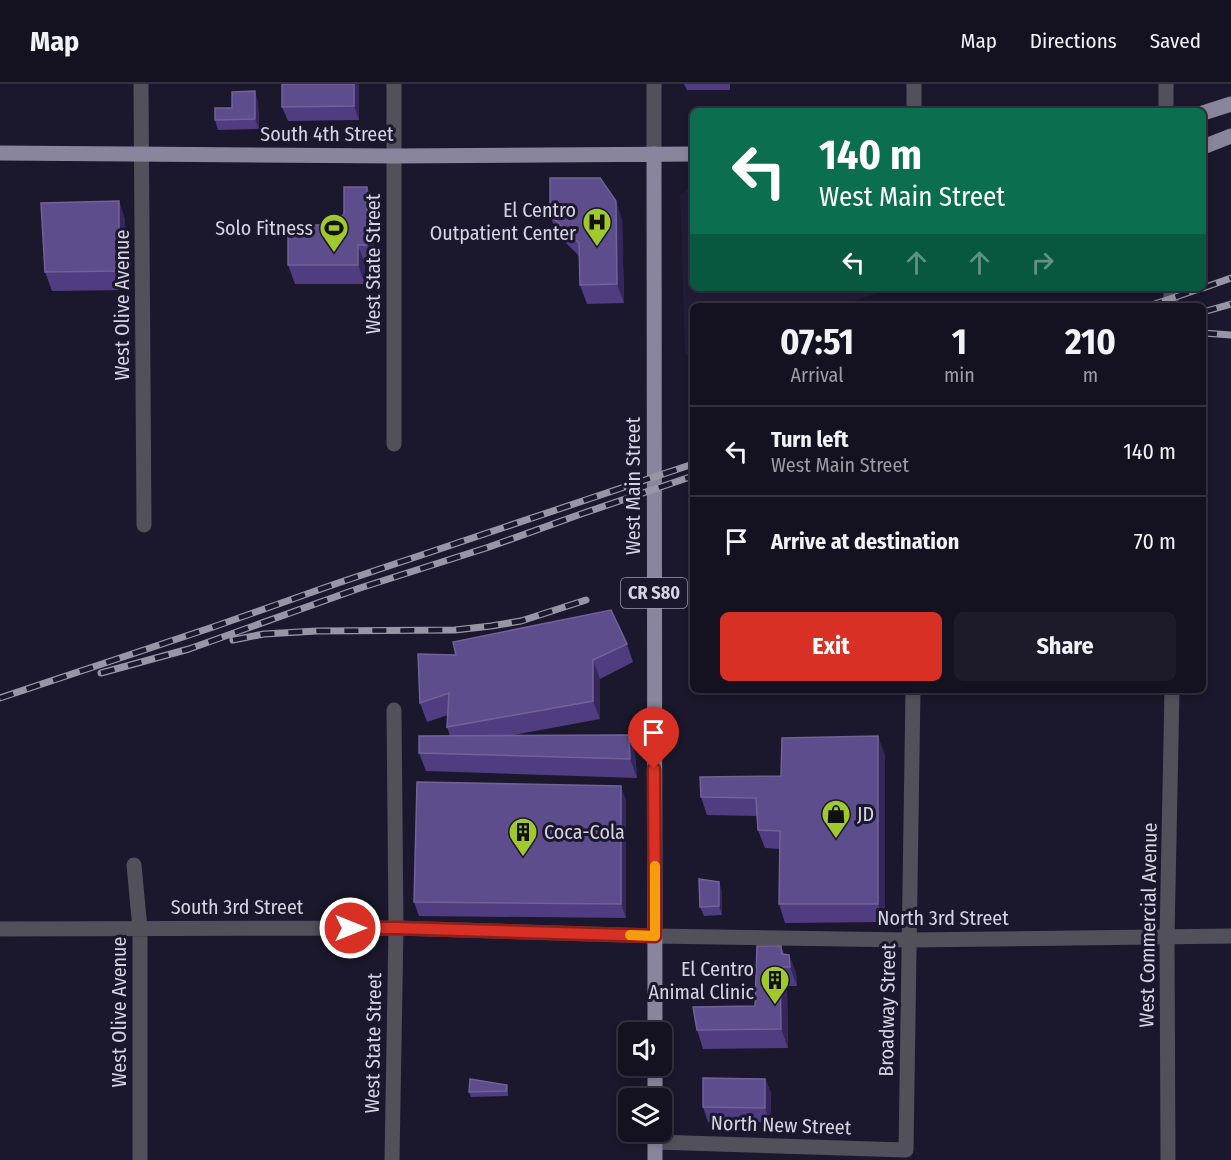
<!DOCTYPE html>
<html lang="en">
<head>
<meta charset="utf-8">
<style>
  :root { --surface:#141121; --page:#1d1a2a; --text:#f1f3f6; --muted:#9d9da5; --line:#33313f; --accent:#d93025 }
  body { margin:0; font-family:"Fira Sans Condensed",sans-serif; background:var(--page); color:var(--text); height:100vh; display:flex; flex-direction:column; font-size:22px; white-space:nowrap }
  * { box-sizing:border-box; margin:0 }
  p { font-size:20px; color:var(--muted) }
  .icon { flex:none; width:33px; height:33px; fill:none; stroke:currentColor; stroke-width:2; stroke-linecap:round; stroke-linejoin:round }
  .map { position:relative; flex:1; overflow:hidden }
  .drawer { position:absolute; left:690px; top:219px; width:516px; height:390px; display:flex; flex-direction:column; background:var(--surface); border-radius:9px; box-shadow:0 3px 9px #0003,0 0 0 2px var(--line) }
  .drawer>* { flex:none }
  .hud { position:absolute; left:690px; top:24px; width:516px; height:183px; border-radius:9px; box-shadow:0 3px 9px #0003,0 0 0 2px var(--line); background:#0b6e4f; color:#fff; overflow:hidden }
  .fabs { position:absolute; left:618px; top:938px; display:grid; gap:12px }
  .fabs a { display:grid; place-items:center; width:54px; height:54px; border-radius:9px; background:var(--surface); box-shadow:0 3px 9px #0003,0 0 0 2px var(--line); font-size:30px }
  .pin { position:absolute; display:grid; place-items:center; width:51px; height:51px; color:#fff; margin:-62px -26px; border-radius:50% 50% 50% 0; rotate:-45deg; box-shadow:0 0 6px #0007 }
  .pin .icon { rotate:45deg }
  .me { position:absolute; width:66px; margin:-33px; rotate:90deg; stroke-linejoin:round; filter:drop-shadow(0 0 4px #0008) }
  .turn { display:flex; align-items:center; gap:21px; height:126px; padding:0 30px; font-size:27px }
  .turn .icon { width:78px; height:78px; stroke-width:2.5 }
  .turn b { display:block; font-size:42px; line-height:51px }
  .lanes { display:flex; align-items:center; height:57px; padding:0 30px; background:#0003; justify-content:center; gap:30px; direction:ltr }
  .lanes .off { opacity:.35 }
  .eta { display:flex; justify-content:space-evenly; align-items:center; height:102px; text-align:center }
  .eta b { font-size:36px; font-weight:700; line-height:42px }
  .action { display:flex; gap:12px; margin-top:auto; padding:12px 30px }
  .action a { flex:1; height:69px; border-radius:9px; background:var(--accent); color:#fff; font-size:24px; font-weight:700; line-height:69px; text-align:center }
  .action a+a { background:var(--page); color:var(--text) }
  ul { padding:0; list-style:none }
  li { display:flex; align-items:center; gap:18px; height:90px; padding:0 30px; border-top:2px solid var(--line) }
  li div { flex:1 }
  li b { display:block; font-size:22px }
  li em { font-style:normal }
  header { display:flex; align-items:center; gap:36px; box-sizing:border-box; height:84px; padding:0 30px; background:var(--surface); border-bottom:2px solid var(--line) }
  header strong { font-size:28px }
  nav { display:flex; gap:33px; margin-inline-start:auto; font-size:21px }
  .map>svg:first-child { display:block }
</style>
</head>
<body>
<header>
<strong>Map</strong>
<nav><a>Map</a><a>Directions</a><a>Saved</a></nav>
</header>
<div class="map">
<svg width="1231" height="1076" viewBox="0 0 1231 1076">
  <rect width="100%" height="100%" fill="#1b172c"/>
  <path fill="#221c37" d="M693,100V204H893L838,222H693V269L685,271L680,111Z"/>
  <g fill="none" stroke-linecap="round" stroke-linejoin="round">
    <path stroke="#52505b" stroke-width="15" d="M141,0L144,441
      M1166,0V27
      M914,27V0
      M654,70V0
      M1171,204V222
      M394,360V0
      M134,781L140,845V1076
      M0,845L396,844L655,852L909,856L1231,852
      M655,1058L906,1066L913,606
      M392,1076L396,844L394,626
      M1168,1076L1167,853L1172,606"/>
    <path stroke="#89859c" stroke-width="15" d="M1203,29L1231,20
      M1203,63L1231,52
      M0,69L395,72L693,70
      M654,70L655,948
      M655,981V1014
      M655,1047V1076"/>
    <g stroke="#9895a6" stroke-width="7">
      <path id="rail" d="M1203,204L1231,194
        M1149,222L1202,204
        M1203,228L1231,220
        M1203,249L1231,251
        M233,556L264,550L317,547L455,546L491,542L521,537L586,516
        M101,589L189,565L360,504L489,463L581,430L693,392
        M0,614L216,542L338,499L693,380"/>
    </g>
    <use href="#rail" stroke="#1b172c" stroke-width="4.5" stroke-dasharray="14" stroke-linecap="butt"/>
  </g>
  <path fill="#503c81" d="M282,0H359V36L288,37L282,23Z
    M684,0H730V6H687Z
    M258,17L259,45L218,46L215,36L232,24Z
    M367,103L374,122V180H365V200H295L288,181L332,141L344,130Z
    M119,117L125,136L126,206L52,207L45,188Z
    M550,131L622,135L624,219L587,220L580,201L579,172L557,150Z
    M627,560L633,578L600,595V635L508,652L629,651L635,670L637,694L426,687L419,669L450,652L447,643L448,631L427,638L420,619L456,571Z
    M885,671V838L785,839L779,820L780,765L765,764L758,746L757,732L707,731L701,713L781,692Z
    M626,716V834L419,832L414,818Z
    M722,807V831L704,832L700,823Z
    M781,862L784,870L789,871L796,889L797,902H787L788,964L703,965L697,946L755,922Z
    M765,995L771,1009L770,1038H708L703,1023Z
    M507,1001L508,1005V1012L471,1013L469,1008Z"/>
  <path fill="#35275b" d="M354,0H359V36L354,22Z
    M255,7L258,17L259,45L255,35Z
    M367,103L374,122V180L367,161Z
    M119,117L125,136L126,206L119,187Z
    M616,117L622,135L624,219L617,200Z
    M358,161L365,180V200L358,181Z
    M593,576L600,595V635L593,617Z
    M629,651L635,670L637,694L630,675Z
    M878,652L885,671V838L878,820Z
    M621,702L626,716V834L621,820Z
    M719,798L722,807V831L719,822Z
    M789,871L796,889L797,902L790,883Z
    M780,883L787,902L788,964L781,945Z
    M765,995L771,1009L770,1038L765,1024Z"/>
  <path fill="#5e4d8c" stroke="#71629a" stroke-width="1.5" d="M282,0H354V22L282,23Z
    M255,7V35L215,36V24H232V8Z
    M550,94H600L616,117L617,200L580,201L579,159L550,131Z
    M344,103H367V161H358V181H288V141H332L344,130Z
    M119,117V187L45,188L41,119Z
    M611,526L627,560L593,576V617L447,643L449,609L420,619L418,570L456,571L453,558Z
    M629,651L630,675L419,669V652Z
    M878,652V820H779L780,747L758,746L756,714L701,713L700,693L781,692L782,654Z
    M417,698L621,702V820L414,818Z
    M699,795L719,798V822L700,823Z
    M757,862H781L782,870L789,871L790,883H780L781,945L697,946L693,923L755,922Z
    M703,994L765,995V1024L703,1023Z
    M470,995L507,1001L506,1007L469,1008Z"/>
  <g fill="none" stroke-linecap="round" stroke-linejoin="round">
    <g stroke="#8d1f18" stroke-width="15">
      <path id="route" d="M350,844H396L655,852L654,685"/>
    </g>
    <use href="#route" stroke="#d93025" stroke-width="10"/>
    <path stroke="#f59e0b" stroke-width="10" d="M630,851L655,852V782"/>
  </g>
  <defs>
    <g id="hospital-pin" transform="scale(1.5)"><path d="M0 17L-7.5 6A9.5 9.5 0 1 1 7.5 6Z" fill="#a0c92c" stroke="#1b172c"/><path d="M-5-5h3v3.5h4V-5h3V5h-3V1.5h-4V5h-3Z" fill="#111"/></g>
    <g id="stadium-pin" transform="scale(1.5)"><path d="M0 17L-7.5 6A9.5 9.5 0 1 1 7.5 6Z" fill="#a0c92c" stroke="#1b172c"/><path d="M0-5a6.5 5 0 1 0 0 10a6.5 5 0 1 0 0-10ZM-3.5-1.8h7v3.6h-7Z" fill="#111"/></g>
    <g id="shop-pin" transform="scale(1.5)"><path d="M0 17L-7.5 6A9.5 9.5 0 1 1 7.5 6Z" fill="#a0c92c" stroke="#1b172c"/><path d="M-5-2.5h2.3a2.7 3.5 0 0 1 5.4 0H5L5.5 6h-11ZM-1.5-2.5h3a1.5 2.3 0 0 0-3 0Z" fill="#111"/></g>
    <g id="building-pin" transform="scale(1.5)"><path d="M0 17L-7.5 6A9.5 9.5 0 1 1 7.5 6Z" fill="#a0c92c" stroke="#1b172c"/><path d="M-4-6H4V6H1V3H-1V6H-4ZM-2.5-4.3h1.7v1.8h-1.7ZM.8-4.3h1.7v1.8H.8ZM-2.5-1h1.7V.8h-1.7ZM.8-1h1.7V.8H.8Z" fill="#111"/></g>
  </defs>
  <g fill-rule="evenodd">
    <use href="#hospital-pin" x="597" y="138"/>
    <use href="#stadium-pin" x="334" y="144"/>
    <use href="#shop-pin" x="836" y="730"/>
    <use href="#building-pin" x="523" y="748"/>
    <use href="#building-pin" x="775" y="896"/>
  </g>
  <g text-anchor="middle" stroke-width="6" stroke-linejoin="round" paint-order="stroke">
    <rect fill="#1b172c" stroke="#9e9bac" stroke-width="1.5" x="621" y="494" width="66" height="30" rx="4.5"/>
    <g font-size="18" font-weight="bold" fill="#d6d4e3">
      <text x="654" y="515">CR S80</text>
    </g>
    <g font-size="20" fill="#d6d4e3" stroke="#1b172c">
      <text x="327" y="57">South 4th Street</text>
      <text transform="translate(373 180) rotate(-90)" y="7">West State Street</text>
      <text transform="translate(122 221) rotate(-90)" y="7">West Olive Avenue</text>
      <text transform="translate(633 402) rotate(-90)" y="7">West Main Street</text>
      <text x="237" y="830">South 3rd Street</text>
      <text x="943" y="841">North 3rd Street</text>
      <text transform="translate(1148 841) rotate(-89)" y="7">West Commercial Avenue</text>
      <text transform="translate(887 926) rotate(-89)" y="7">Broadway Street</text>
      <text transform="translate(119 928) rotate(-90)" y="7">West Olive Avenue</text>
      <text transform="translate(373 959) rotate(-89)" y="7">West State Street</text>
      <text transform="translate(781 1041) rotate(2)" y="7">North New Street</text>
    </g>
    <g font-size="20" fill="#d6d4e3" stroke="#1b172c" text-anchor="end">
      <text x="576" y="133">El Centro<tspan x="576" dy="23">Outpatient Center</tspan></text>
      <text x="313" y="151">Solo Fitness</text>
      <text x="857" y="737" text-anchor="start">JD</text>
      <text x="544" y="755" text-anchor="start">Coca-Cola</text>
      <text x="754" y="892">El Centro<tspan x="754" dy="23">Animal Clinic</tspan></text>
    </g>
  </g>
</svg>
<div class="fabs">
<a><svg class="icon" aria-label="sound" viewBox="0 0 24 24"><path d="M4 9h4l5-4v14l-5-4H4zM17 9q2 3 0 6"/></svg></a>
<a><svg class="icon" aria-label="layers" viewBox="0 0 24 24"><path d="M12 4l9 5-9 5-9-5zM3 14l9 5 9-5"/></svg></a>
</div>
<div class="pin" style="left:654px;top:685px;background:#d93025"><svg class="icon" aria-label="arrive" viewBox="0 0 24 24"><path d="M6 21V4h12l-3 4 3 4H6"/></svg></div>
<svg class="me" style="left:350px;top:844px" viewBox="-20 -20 40 40"><circle r="17" fill="#d93025" stroke="#fff" stroke-width="3"/><path d="M0-11L8 9 0 5-8 9z" fill="#fff"/></svg>
<div class="hud">
<div class="turn"><svg class="icon" aria-label="left" viewBox="0 0 24 24"><path d="M17 20v-9H6M10 6l-5 5 5 5"/></svg><div><b>140 m</b>West Main Street</div></div>
<div class="lanes"><svg class="icon" aria-label="left" viewBox="0 0 24 24"><path d="M17 20v-9H6M10 6l-5 5 5 5"/></svg><svg class="icon off" aria-label="ahead" viewBox="0 0 24 24"><path d="M12 20V5M6 11l6-6 6 6"/></svg><svg class="icon off" aria-label="ahead" viewBox="0 0 24 24"><path d="M12 20V5M6 11l6-6 6 6"/></svg><svg class="icon off" aria-label="right" viewBox="0 0 24 24"><path d="M7 20v-9h11M14 6l5 5-5 5"/></svg></div>
</div>
<section class="drawer">
<div class="eta">
<div><b>07:51</b><p>Arrival</p></div>
<div><b>1</b><p>min</p></div>
<div><b>210</b><p>m</p></div>
</div>
<ul>
<li><svg class="icon" aria-label="left" viewBox="0 0 24 24"><path d="M17 20v-9H6M10 6l-5 5 5 5"/></svg><div><b>Turn left</b><p>West Main Street</p></div><em>140 m</em></li>
<li><svg class="icon" aria-label="arrive" viewBox="0 0 24 24"><path d="M6 21V4h12l-3 4 3 4H6"/></svg><div><b>Arrive at destination</b></div><em>70 m</em></li>
</ul>
<div class="action"><a>Exit</a><a>Share</a></div>
</section>
</div>
</body>
</html>
